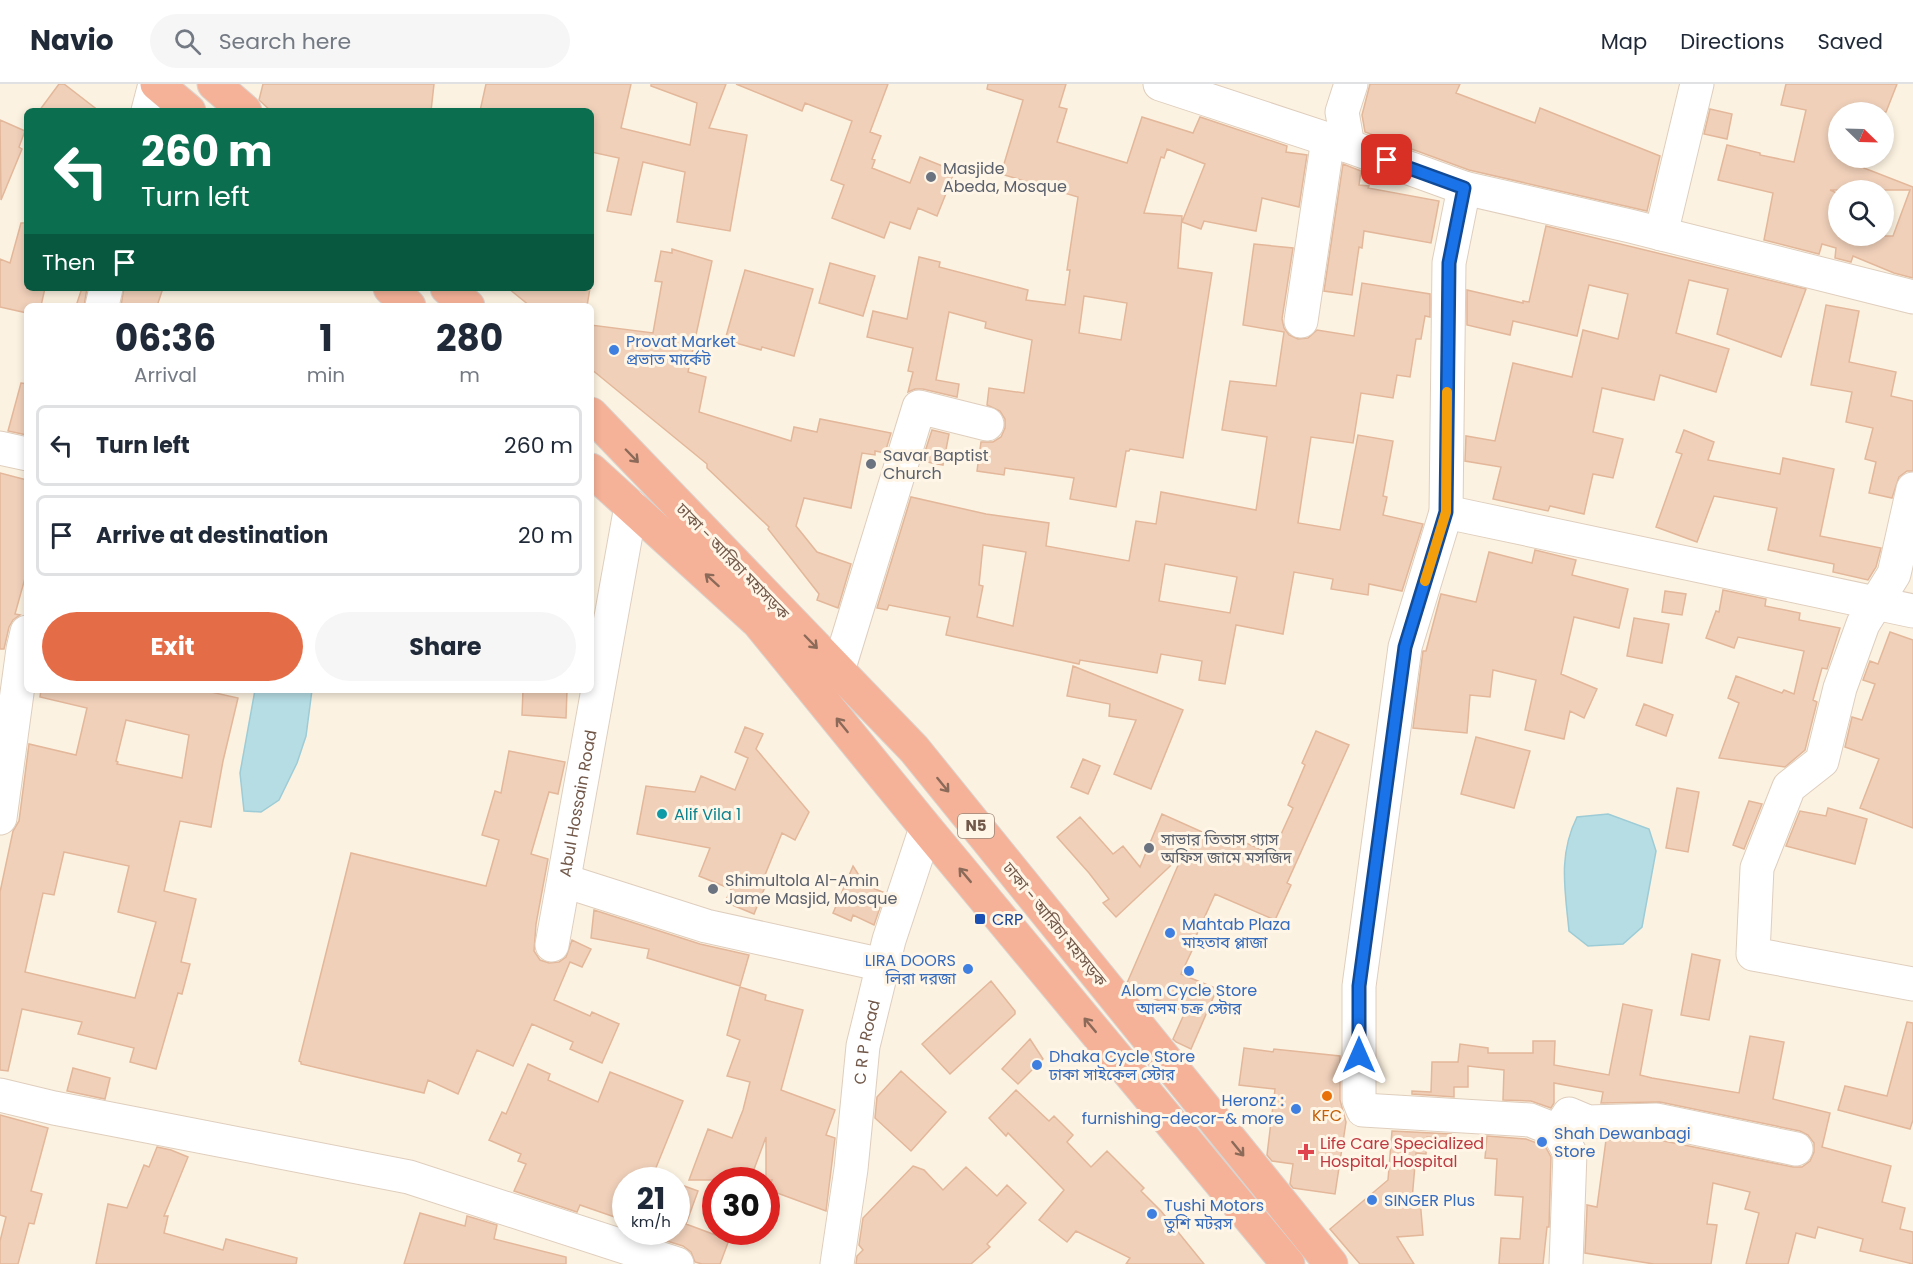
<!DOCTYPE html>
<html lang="en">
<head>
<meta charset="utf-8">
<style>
  :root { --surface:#fff; --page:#f6f6f7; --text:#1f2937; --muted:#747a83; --line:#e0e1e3; --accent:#e46d48 }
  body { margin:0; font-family:Poppins,"Noto Sans Bengali",sans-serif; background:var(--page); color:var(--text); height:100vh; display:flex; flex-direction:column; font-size:22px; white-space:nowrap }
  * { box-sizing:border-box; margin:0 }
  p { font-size:20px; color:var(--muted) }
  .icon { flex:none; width:33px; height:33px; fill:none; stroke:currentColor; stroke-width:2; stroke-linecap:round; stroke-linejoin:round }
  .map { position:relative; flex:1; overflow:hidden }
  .side { position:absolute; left:24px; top:219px; width:570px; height:390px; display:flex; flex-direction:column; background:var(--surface); border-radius:9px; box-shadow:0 3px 9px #0003 }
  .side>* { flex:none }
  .banner { position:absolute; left:24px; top:24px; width:570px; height:183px; border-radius:9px; box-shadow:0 3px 9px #0003; background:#0b6e4f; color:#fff; overflow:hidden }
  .needle { width:39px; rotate:113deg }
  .fabs { position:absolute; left:1828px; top:18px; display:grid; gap:12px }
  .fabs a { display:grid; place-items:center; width:66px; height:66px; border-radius:50%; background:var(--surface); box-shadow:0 3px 9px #0003; font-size:30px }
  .speed { position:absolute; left:612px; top:1083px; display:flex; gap:12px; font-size:30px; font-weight:700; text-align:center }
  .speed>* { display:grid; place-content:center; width:78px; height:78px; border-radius:50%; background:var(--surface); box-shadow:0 3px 9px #0003; line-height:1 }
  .speed small { font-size:15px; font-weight:400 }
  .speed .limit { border:9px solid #d22; background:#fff; color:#111 }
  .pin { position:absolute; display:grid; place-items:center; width:51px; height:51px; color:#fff; margin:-26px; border-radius:12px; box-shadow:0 3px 9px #0006 }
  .me { position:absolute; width:66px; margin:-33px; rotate:0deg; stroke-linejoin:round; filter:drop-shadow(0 0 4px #0008) }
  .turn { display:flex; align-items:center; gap:21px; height:126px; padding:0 18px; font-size:27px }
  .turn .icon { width:78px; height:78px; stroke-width:2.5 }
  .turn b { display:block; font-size:42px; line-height:51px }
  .then { display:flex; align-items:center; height:57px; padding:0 18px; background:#0003; gap:12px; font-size:22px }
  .eta { display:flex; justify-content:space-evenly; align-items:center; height:102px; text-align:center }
  .eta b { font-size:36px; font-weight:700; line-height:42px }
  .button { display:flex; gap:12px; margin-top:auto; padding:12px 18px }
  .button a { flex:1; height:69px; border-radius:36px; background:var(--accent); color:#fff; font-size:24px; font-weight:700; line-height:69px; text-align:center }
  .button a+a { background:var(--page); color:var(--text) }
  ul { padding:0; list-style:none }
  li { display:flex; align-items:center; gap:18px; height:81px; margin:0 12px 9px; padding:0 6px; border:3px solid var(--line); border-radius:9px }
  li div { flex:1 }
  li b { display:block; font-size:22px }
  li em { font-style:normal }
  header { display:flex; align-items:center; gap:36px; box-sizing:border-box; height:84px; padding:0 30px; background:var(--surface); border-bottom:2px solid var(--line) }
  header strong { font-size:28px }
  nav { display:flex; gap:33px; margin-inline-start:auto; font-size:21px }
  .search { width:420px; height:54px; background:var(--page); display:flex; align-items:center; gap:15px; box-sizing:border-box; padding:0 21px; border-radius:33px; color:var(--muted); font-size:22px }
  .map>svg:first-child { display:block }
</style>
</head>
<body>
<header>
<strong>Navio</strong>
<div class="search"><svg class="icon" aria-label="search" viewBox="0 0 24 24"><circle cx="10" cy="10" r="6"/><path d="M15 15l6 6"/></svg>Search here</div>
<nav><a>Map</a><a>Directions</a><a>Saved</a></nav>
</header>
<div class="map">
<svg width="1913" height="1180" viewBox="0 0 1913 1180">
  <rect width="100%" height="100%" fill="#fcf2e1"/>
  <path fill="#b6dde4" stroke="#9dccd6" stroke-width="1.5" d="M255,606H312L306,652L297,679L279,716L261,728L244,727L240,689Z
    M1608,730L1649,745L1656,767L1642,843L1623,860L1588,862L1569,847C1565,806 1558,771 1577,733Z"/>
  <path fill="#f0d0b9" stroke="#e3b79a" stroke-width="1.5" fill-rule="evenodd" d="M59,0H64L99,27H39Z
    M263,0H434L431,27H271L259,16Z
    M486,0H631L621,44L690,61L697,19L651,2V0H726L709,44L747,51L730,147L677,138L685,88L643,78L631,131L607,127L619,74L591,68V27H480Z
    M736,0H888L870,48L881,52L872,75L875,76L872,84L910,99L920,73L955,87L937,132L918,124L910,145L890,138L884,154L832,134L844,101L831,96L852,37L805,19L802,27Z
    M988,0H1066L1059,23L1067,25L1057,58L1127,79L1142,33L1193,49L1200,33L1287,62L1286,68L1307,71L1299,123L1262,114L1256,147L1204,137L1201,145L1182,138L1205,80L1167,65L1164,74L1161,73L1144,129L1182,132L1178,184L1212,189L1183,374L1130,365L1129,367H1126L1116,423L1070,415L1074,394L1005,384L1004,391L977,387L981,358H993L1001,353L1005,344V335L1000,327L987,321L989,304L1024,309L1032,256L985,244L986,238L949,228L936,296L959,300L957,313L923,305H915L908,308L913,288L908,287L913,264L867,253L873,227L907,235L919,173L940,178L939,183L1028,206L1026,216L1065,221L1070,186H1067L1078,113L1001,90L1023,16L987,5ZM1084,212L1127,219L1121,256L1079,249Z
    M1370,0H1460L1456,9L1535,39L1540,24L1660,72L1647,127L1469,86L1365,48L1362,31Z
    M1786,0H1897L1886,28H1839V74H1868L1864,84L1913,103V194L1894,189L1853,172L1851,178L1835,174L1836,164L1822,160L1819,170L1764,156L1773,109L1718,96L1727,61L1760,69V71L1794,78L1806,26L1781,21ZM1830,106H1910L1893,152H1839V110Z
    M1710,25L1732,30L1727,55L1704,50Z
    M0,36L25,47L19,63L22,65L1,116Z
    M1343,80L1361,87L1359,101L1369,102L1368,104L1439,117L1431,159L1364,147L1362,164L1359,163L1352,211L1324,207Z
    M21,139H27V204H45L41,222H27V229L0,223V175L10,179Z
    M1546,142L1806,205L1781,273L1717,250L1728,205L1689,196L1676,249L1729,265L1716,308L1660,291L1654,316L1602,304L1593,348L1623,355L1613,394L1593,390L1584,430L1550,422L1548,427L1493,415L1501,383L1465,377L1466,352L1495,357L1513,279L1572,293L1583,246L1618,255L1628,210L1589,201L1577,252L1513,237L1510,251L1467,241V206L1523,219V217L1529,218Z
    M1254,160L1293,164L1282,235L1284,244L1289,251L1298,255L1308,254L1317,246L1354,252L1362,199L1430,210V233L1425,232L1421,255H1416L1410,293L1397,291L1393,314L1361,309L1353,359L1311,353L1298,439L1340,446L1358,351L1393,357L1383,412L1387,413L1383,431L1423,440L1402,507L1369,500L1368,511L1331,505L1333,495L1294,488L1283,550L1236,541L1225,600L1199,596L1202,577L1161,570L1157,589L1080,576L1079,580L946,551L950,533L889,521L887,526L877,524L911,413L986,430L1049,439L1046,462L1129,477L1136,437L1156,440L1161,408L1256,426L1267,353L1222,346L1230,297L1276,302L1284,248L1243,241ZM983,461L1026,468L1013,542L977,533L983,502L979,501ZM1165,480L1237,493L1230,529L1159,517Z
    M672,165L712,177L688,288L706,293L699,328L791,357L794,343L817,348L820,335L891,349L885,369L875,367V371L862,369L851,424L804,414L796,442L817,468L851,480L838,524L817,516L819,510L768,445L769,443L707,384V380L591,285V241L653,249L662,198L655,197L661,167L672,169Z
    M830,179L875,192L863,232L819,219Z
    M745,186L813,205L794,272L762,263L761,266L725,256Z
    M82,204H87L84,222H76Z
    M124,204H163L157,222H121Z
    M508,204H590L587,222H530Z
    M1826,221L1859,227L1849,278L1896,288L1891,312L1913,317V387H1907L1899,393L1892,414L1869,409L1876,378L1865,375L1873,344L1846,338L1852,308L1811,301Z
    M21,299L27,300V351L8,347Z
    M932,346L949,350L943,381L922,377Z
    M1684,346L1714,358L1708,376L1780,390L1783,374L1834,385L1820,452L1881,464L1876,483L1868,496L1833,488L1834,480L1768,466L1777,424L1714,412L1697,458L1656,443L1682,370L1676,368Z
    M0,389L27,396V487L15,530L20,531L13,536L9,543L4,565H0Z
    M1535,466L1576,476L1572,491L1628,505L1619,544L1574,533L1561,590L1597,605L1584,634L1570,627L1564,655L1525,646L1536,596L1493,586L1490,613L1470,611L1467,649L1413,644L1423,567H1426L1441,510L1476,518L1489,468L1532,479Z
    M1723,506L1766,515L1765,522L1800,529L1799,536L1840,544L1827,585L1822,584L1813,616L1817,618L1805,666L1785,683L1719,674L1739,619L1728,614L1736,592L1782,609L1784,606L1794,610L1804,567L1738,553L1734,564L1706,554L1716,527L1719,528Z
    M1665,507L1686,510L1682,531L1662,528Z
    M1634,534L1669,540L1662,579L1627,572Z
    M1890,548L1913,556V744L1860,724L1879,675L1845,663L1852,633L1862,636L1875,600L1863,596L1870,577L1878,580Z
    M1073,582L1183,626L1151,705L1114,690L1136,636L1109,632L1110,620L1067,612Z
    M41,606H202L238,614L223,677L211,743L180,737L164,807L196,815L181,878L190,880L182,910L178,909L156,985L130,978L134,964L78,950L82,938L22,925L8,987L0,986V808L13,747L19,737L29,660L76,671L87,624L40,613ZM126,636L189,651L182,694L117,680L118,678L116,677ZM64,768L129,782L118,828L156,838L135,914L25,888L43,809L54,811Z
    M523,606H567L566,634L522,631Z
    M1644,620L1673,631L1666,652L1636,641Z
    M745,643L763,650L756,665L809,728L795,756L782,749L765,791L769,793L754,830L725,818L731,805L699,792L710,764L637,750L646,702L695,708L701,692L735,706L748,674L735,668Z
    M1316,647L1349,661L1287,799L1291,801L1275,836L1215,810L1193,859L1195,860L1181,890L1217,905L1191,965L1176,958L1173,955L1185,928L1134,906L1127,899L1183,770L1116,833L1103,819L1109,815L1089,789L1057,753L1080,733L1113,770L1123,762L1140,783L1162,730L1229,760L1232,753L1272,770L1293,724L1288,721L1305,681L1302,679Z
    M1476,653L1530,667L1514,724L1461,710Z
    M509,667L565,678L558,710L549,708L531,770L548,775L536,840L534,867L540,876L549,879L559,878L566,873L572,856L591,865L582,883L570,878L554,916L590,932L592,928L619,940L602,979L570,965L573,958L532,940L513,982L477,966L458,1010L428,996L424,1009L301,980V978L299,977L351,769L486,802L499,756L482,751L495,707L501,709Z
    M1083,675L1100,682L1088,710L1071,703Z
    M1677,704L1699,708L1688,768L1666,764Z
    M1749,717L1762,720L1744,765L1733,761Z
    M1828,724L1867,735L1855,780L1786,762L1800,727L1826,732Z
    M853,782L865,801L885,809L874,841L853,831L851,837L833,829Z
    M594,826L700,860L749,871L740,902L647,874L649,865L591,854Z
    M1692,870L1720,876L1709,936L1681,931Z
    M991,897L1015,927V930L950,990L922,960Z
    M740,903L766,911L765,916L803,926L781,1006L835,1026L826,1051L835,1054L826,1127L769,1106L772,1096H766V1053L750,1096H689L708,1045L732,1054L743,1026L750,998L727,992L740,956L727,951Z
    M1623,920L1652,926L1640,991L1652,994L1739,1009L1750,952L1784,958L1773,1015L1830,1029L1822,1063L1891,1082L1882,1118L1905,1124L1900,1145L1913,1148V1180L1860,1167L1863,1155L1818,1143L1815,1154L1796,1149L1788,1180H1746L1759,1129L1745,1125L1750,1108L1713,1099L1707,1140L1717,1141L1711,1180H1654L1585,1169L1587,1124V1121L1597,1123L1606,1056L1654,1055L1793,1083H1802L1810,1077L1814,1068V1059L1808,1051L1800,1047L1660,1018L1601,1019L1603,1008L1554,999V1019L1551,1024L1531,1017L1503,1016L1504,986L1468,982V1003H1454V1013L1412,1010V1007L1431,1008L1432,978H1458L1460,960L1488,964V969H1533V957H1555L1554,981L1609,991Z
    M1907,938L1913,939V1036L1910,1045L1838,1026L1845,1002L1887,1012Z
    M1030,955L1043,975L1018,1000L1002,985Z
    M1244,964L1273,968L1274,965L1340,972V1016L1346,1038L1335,1110L1293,1104L1290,1100L1293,1080L1272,1077L1267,1071L1275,1005L1239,1001Z
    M528,980L550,990L548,996L598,1018L610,988L683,1017L651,1096H626V1137L580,1121L577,1128L514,1107L526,1080L518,1077L521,1070L489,1056L502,1028L506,1030Z
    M73,984L110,994L105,1015L67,1007Z
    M901,987L946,1028L911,1067L875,1034L877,1013Z
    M1016,1006L1049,1037L1054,1032L1073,1051L1067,1058L1091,1083L1107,1067L1144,1104L1141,1107L1161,1127L1204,1180H1126L1130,1174L1076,1147L1067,1158L1039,1136L1064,1106L1008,1049L1006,1052L989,1034Z
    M0,1031L48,1044L31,1107L42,1110L34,1140L29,1139L18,1180H0V1157L6,1133L0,1131Z
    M1392,1047L1451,1050L1450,1055L1427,1053L1426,1070L1416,1069L1412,1116L1420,1115L1423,1151L1397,1153L1414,1180H1360L1330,1145L1388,1096Z
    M1487,1052L1526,1055L1545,1062L1551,1073L1549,1143H1547L1543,1180H1499L1501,1154L1520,1155L1523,1113L1495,1111L1497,1075L1485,1074Z
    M157,1063L171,1066L188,1073L164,1132H168L164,1149L223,1166L226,1155L297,1174L296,1180H96L108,1120L127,1124L144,1081L149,1083Z
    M913,1082L924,1086L943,1106L966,1083L997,1112L1007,1101L1026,1119L987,1160L990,1163L971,1180H856L857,1172L863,1166L859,1161L863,1134Z
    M676,1099L698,1107L686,1140L729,1156L720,1180H702L695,1178L691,1168L683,1162L638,1148H676Z
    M420,1129L465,1142L467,1132L497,1141L494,1155L566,1173V1180H404Z"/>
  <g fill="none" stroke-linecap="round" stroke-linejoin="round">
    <g stroke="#dfcebd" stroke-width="35">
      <g id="minor">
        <path d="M1160,0L1348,62"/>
        <path d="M1351,0L1342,28L1348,62L1464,104L1449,179L1446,428L1405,563L1359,902V1016L1363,1026L1530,1036L1558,1047L1570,1069L1566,1180"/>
        <path d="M148,27L155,0"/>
        <path d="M1464,104L1630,142L1913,213"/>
        <path d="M1661,150L1697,0"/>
        <path d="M102,222L106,204"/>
        <path d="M1301,237L1328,55"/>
        <path d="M0,364L27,370"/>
        <path d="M1913,405L1894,490L1863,540L1840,604L1822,677L1789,703L1757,784L1753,870L1913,900"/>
        <path d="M1446,428L1913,527"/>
        <path d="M838,587L919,323L987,340"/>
        <path d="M0,734L23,565L27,548"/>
        <path d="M565,797L706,842L883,881"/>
        <path id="s1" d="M552,861L631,422"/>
        <path d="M0,1011L54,1024L409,1093L677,1180"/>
        <path d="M1558,1047L1569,1030L1588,1038L1656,1036L1796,1065"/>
        <path id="s2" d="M837,1180L851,1085L863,962L889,856L926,744"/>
      </g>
    </g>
    <g stroke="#dad4d0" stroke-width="35">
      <path id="highway" d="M157,0L189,27
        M214,0L245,27
        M390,204L409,222
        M447,204L468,222
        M591,330L914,665L1331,1180
        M591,386L758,538L926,744L1288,1180"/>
    </g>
    <use href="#minor" stroke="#fff" stroke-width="33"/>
    <use href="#highway" stroke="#f5b298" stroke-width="33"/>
  </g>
  <defs><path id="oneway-shaft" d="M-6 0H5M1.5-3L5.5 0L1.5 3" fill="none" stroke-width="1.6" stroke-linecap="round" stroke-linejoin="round" transform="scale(1.5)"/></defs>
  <g stroke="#8c6a59">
    <use href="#oneway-shaft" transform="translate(632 372) rotate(46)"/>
    <use href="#oneway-shaft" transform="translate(712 496) rotate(-138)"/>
    <use href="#oneway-shaft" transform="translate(811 558) rotate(46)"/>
    <use href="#oneway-shaft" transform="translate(842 641) rotate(-129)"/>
    <use href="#oneway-shaft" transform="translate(943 701) rotate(51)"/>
    <use href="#oneway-shaft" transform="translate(965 791) rotate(-130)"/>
    <use href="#oneway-shaft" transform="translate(1090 941) rotate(-130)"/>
    <use href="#oneway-shaft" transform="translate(1238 1065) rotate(51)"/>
  </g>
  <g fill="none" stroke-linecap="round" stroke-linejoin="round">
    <g stroke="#114b97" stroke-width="15">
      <path id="route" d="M1359,971V902L1405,563L1446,428L1449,179L1464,104L1387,76"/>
    </g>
    <use href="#route" stroke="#1a73e8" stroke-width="10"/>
    <path stroke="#f59e0b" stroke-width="10" d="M1425,497L1446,428L1447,308"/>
  </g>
  <g fill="#6b7280" stroke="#fff6e7" stroke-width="2">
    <circle cx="931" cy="93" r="6"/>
    <circle cx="871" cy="380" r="6"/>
    <circle cx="1149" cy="764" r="6"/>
    <circle cx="713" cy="805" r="6"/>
  </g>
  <g fill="#3f7fe0" stroke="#fff6e7" stroke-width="2">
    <circle cx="614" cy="266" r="6"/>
    <circle cx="1170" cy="849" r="6"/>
    <circle cx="968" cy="885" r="6"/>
    <circle cx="1189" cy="887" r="6"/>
    <circle cx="1037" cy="981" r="6"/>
    <circle cx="1296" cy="1025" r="6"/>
    <circle cx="1542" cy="1058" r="6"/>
    <circle cx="1372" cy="1116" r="6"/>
    <circle cx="1152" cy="1130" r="6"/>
  </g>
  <circle fill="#0f9aa8" stroke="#fff6e7" stroke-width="2" cx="662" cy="730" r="6"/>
  <rect fill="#1a4fb4" stroke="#fff6e7" stroke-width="2" x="974" y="829" width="12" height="12" rx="3"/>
  <circle fill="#e8710a" stroke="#fff6e7" stroke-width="2" cx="1327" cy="1012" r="6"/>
  <path fill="#e0444e" stroke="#fff6e7" stroke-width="2" d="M1303 1059h6v6h6v6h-6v6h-6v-6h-6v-6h6z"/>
  <g text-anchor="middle" stroke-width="6" stroke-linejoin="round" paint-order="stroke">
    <rect fill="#fff6e7" stroke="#9c8778" stroke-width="1.5" x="958" y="730" width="36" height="24" rx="4.5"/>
    <g font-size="15" font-weight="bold" fill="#725849">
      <text x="976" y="747">N5</text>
    </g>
    <g font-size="16" fill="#5b616d" stroke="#fff6e7" text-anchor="start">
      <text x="943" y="90">Masjide<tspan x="943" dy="18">Abeda, Mosque</tspan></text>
      <text x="883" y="377">Savar Baptist<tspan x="883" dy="18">Church</tspan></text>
      <text x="1161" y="761">সাভার তিতাস গ্যাস<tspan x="1161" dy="18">অফিস জামে মসজিদ</tspan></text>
      <text x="725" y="802">Shimultola Al-Amin<tspan x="725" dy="18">Jame Masjid, Mosque</tspan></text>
    </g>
    <g font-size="16" fill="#366cbe" stroke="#fff6e7" text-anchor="start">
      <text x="626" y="263">Provat Market<tspan x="626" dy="18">প্রভাত মার্কেট</tspan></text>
      <text x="1182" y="846">Mahtab Plaza<tspan x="1182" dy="18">মাহতাব প্লাজা</tspan></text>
      <text x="956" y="882" text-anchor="end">LIRA DOORS<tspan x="956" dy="18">লিরা দরজা</tspan></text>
      <text x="1189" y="912" text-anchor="middle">Alom Cycle Store<tspan x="1189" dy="18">আলম চক্র স্টোর</tspan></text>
      <text x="1049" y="978">Dhaka Cycle Store<tspan x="1049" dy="18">ঢাকা সাইকেল স্টোর</tspan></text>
      <text x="1284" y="1022" text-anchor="end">Heronz :<tspan x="1284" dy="18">furnishing-decor-&amp; more</tspan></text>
      <text x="1554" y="1055">Shah Dewanbagi<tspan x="1554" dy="18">Store</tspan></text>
      <text x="1384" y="1122">SINGER Plus</text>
      <text x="1164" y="1127">Tushi Motors<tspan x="1164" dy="18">তুশি মটরস</tspan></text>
    </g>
    <g font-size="16" fill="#725849" stroke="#fff6e7">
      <text transform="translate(733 477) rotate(46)" y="6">ঢাকা - আরিচা মহাসড়ক</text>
      <text dy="6" stroke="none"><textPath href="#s1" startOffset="144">Abul Hossain Road</textPath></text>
      <text transform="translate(1055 840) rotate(51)" y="6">ঢাকা - আরিচা মহাসড়ক</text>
      <text dy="6" stroke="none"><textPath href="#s2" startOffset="224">C R P Road</textPath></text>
    </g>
    <g font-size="16" fill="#0d838f" stroke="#fff6e7" text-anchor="start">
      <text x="674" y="736">Alif Vila 1</text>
    </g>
    <g font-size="16" fill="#164399" stroke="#fff6e7" text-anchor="start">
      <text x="992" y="841">CRP</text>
    </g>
    <g font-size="16" fill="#c56008" stroke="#fff6e7">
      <text x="1327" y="1037">KFC</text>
    </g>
    <g font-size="16" fill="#be3a42" stroke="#fff6e7" text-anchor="start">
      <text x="1320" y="1065">Life Care Specialized<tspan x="1320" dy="18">Hospital, Hospital</tspan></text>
    </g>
  </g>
</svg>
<div class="fabs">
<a><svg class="needle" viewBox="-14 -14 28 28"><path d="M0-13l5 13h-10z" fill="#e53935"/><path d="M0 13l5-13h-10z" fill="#747a83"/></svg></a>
<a><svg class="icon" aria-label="search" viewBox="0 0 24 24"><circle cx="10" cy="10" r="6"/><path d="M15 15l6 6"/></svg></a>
</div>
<div class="speed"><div>21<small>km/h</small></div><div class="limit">30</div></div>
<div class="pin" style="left:1387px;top:76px;background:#d93025"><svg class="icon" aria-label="arrive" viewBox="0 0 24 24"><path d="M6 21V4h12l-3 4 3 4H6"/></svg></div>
<svg class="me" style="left:1359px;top:971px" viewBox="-20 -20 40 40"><path d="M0-17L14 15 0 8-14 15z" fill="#1a73e8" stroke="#fff" stroke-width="4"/></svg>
<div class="banner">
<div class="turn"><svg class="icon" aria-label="left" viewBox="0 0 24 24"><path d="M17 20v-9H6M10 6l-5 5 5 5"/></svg><div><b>260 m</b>Turn left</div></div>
<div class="then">Then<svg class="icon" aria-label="arrive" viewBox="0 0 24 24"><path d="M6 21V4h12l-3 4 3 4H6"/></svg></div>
</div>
<section class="side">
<div class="eta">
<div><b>06:36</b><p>Arrival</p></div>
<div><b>1</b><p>min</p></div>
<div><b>280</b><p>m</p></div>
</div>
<ul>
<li><svg class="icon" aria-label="left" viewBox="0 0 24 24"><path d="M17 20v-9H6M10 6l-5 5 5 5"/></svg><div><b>Turn left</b></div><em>260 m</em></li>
<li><svg class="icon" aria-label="arrive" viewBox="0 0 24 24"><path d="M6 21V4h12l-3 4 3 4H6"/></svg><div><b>Arrive at destination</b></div><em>20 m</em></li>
</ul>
<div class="button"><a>Exit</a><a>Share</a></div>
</section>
</div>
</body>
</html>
